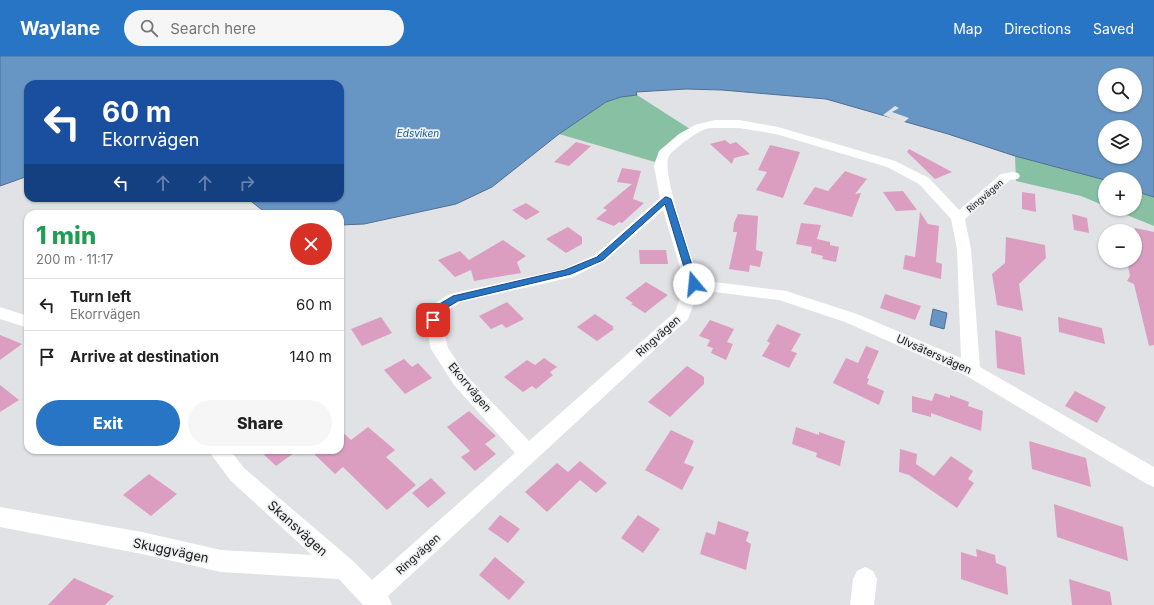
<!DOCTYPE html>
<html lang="en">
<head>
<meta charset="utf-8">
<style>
  :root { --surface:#fff; --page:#f6f6f6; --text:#222; --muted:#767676; --line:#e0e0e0; --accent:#2975c5 }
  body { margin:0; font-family:Inter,sans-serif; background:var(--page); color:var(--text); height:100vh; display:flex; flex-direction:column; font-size:15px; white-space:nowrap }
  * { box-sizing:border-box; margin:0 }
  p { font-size:13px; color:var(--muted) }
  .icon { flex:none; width:22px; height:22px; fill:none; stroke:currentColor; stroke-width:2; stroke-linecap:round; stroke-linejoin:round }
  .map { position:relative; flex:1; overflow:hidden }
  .details { position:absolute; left:24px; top:154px; width:320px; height:244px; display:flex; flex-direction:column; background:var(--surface); border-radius:12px; box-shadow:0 1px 3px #0004 }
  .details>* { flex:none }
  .hud { position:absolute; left:24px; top:24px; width:320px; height:122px; border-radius:12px; box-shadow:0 1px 3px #0004; background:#1a4fa0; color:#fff; overflow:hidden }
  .controls { position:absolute; left:1098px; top:12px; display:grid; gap:8px }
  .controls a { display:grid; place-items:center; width:44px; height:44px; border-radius:50%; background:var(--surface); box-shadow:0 1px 3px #0004; font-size:20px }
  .pin { position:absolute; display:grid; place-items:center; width:34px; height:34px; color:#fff; margin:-17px; border-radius:8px; box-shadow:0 2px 6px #0006 }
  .me { position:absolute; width:44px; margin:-22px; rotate:343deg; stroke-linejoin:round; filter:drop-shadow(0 0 3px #0008) }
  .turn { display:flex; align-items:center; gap:14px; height:84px; padding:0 12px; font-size:18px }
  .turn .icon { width:52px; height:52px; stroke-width:2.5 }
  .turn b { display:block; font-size:28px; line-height:34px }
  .lanes { display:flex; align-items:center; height:38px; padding:0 12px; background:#0003; justify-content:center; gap:20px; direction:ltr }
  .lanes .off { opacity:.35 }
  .round { display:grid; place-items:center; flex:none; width:42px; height:42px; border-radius:21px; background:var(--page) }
  .overview { display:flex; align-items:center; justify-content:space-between; height:68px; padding:0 12px }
  h1 { font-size:24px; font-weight:800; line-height:30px; color:#1e9e55 }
  .button { display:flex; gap:8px; margin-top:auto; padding:8px 12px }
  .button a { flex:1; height:46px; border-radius:24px; background:var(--accent); color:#fff; font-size:16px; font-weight:800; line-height:46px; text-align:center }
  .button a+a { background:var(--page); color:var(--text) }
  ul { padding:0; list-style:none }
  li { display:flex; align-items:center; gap:12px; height:52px; padding:0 12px; border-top:1px solid var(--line) }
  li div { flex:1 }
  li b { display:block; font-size:15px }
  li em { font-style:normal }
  header { display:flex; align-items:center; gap:24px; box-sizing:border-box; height:56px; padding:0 20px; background:var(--accent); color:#fff }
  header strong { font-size:19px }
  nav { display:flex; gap:22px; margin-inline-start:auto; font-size:14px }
  .search { width:280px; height:36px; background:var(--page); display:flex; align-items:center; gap:10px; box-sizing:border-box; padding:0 14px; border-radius:22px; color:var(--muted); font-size:15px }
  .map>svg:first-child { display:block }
</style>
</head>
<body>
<header>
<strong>Waylane</strong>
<div class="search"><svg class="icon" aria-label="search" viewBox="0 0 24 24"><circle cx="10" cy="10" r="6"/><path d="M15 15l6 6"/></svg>Search here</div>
<nav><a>Map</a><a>Directions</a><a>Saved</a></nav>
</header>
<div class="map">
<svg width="1154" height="549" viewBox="0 0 1154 549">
  <rect width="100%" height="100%" fill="#e1e2e5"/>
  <path fill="#88c0a4" d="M637,39L690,73L659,97L655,106L559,78L606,46L621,41Z
    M1015,100L1105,124V150L1081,140L1016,125Z
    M1135,132L1144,138L1154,141V170L1112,153H1135Z"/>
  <path fill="#6896c4" stroke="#4f6f90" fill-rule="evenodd" d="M0,0H1154V141L1144,138L1135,131V123L1105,124L1015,100L948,78L826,43L722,34L686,33L636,36L637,39L621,41L606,46L559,78L492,131L456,148L364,168L340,169V158H267L247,142H340V28H28V120L0,130ZM1105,19H1135V49H1105ZM1105,71H1135V101H1105Z
    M933,253L947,257L944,273L930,269Z"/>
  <path fill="#e1e2e5" d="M895,50L899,52L892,56L909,62L903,67L883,59Z"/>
  <path fill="#db9ec1" d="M725,84L730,88L736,86L750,98L734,102L732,108L710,88Z
    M576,86L591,90L569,110L554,106Z
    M770,89L800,96L783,142L756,134L767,116L758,114Z
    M909,93L952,116L935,123L907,96Z
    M622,112L641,115L633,143L644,147L622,167L619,166L614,170L596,163L607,154L603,152L632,128L617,126Z
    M845,115L867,123L855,138L861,137L852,161L803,148L815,131L828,135Z
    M903,135L917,154L896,155L883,136Z
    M1022,136L1035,138L1036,156L1022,153Z
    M526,147L540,156L526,164L512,154Z
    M920,156L928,168L939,170L936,206L942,208L941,223L903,213L905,199L915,201Z
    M738,158L758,160L756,194L763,196L760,211L750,209L749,216L729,213L737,176H733L734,167Z
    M1072,158L1087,162L1089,177L1074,174Z
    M801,167L821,169L817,183L830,186V189L839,191L836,206L822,203L823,200L811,197L812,191L796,188Z
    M568,171L582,181V188L566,197L546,183Z
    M1135,172L1154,176V289L1149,290L1134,228L1127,225L1130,220L1127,205H1135Z
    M1006,181L1045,189L1046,202L1019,228L1023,255L997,249L992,218L1005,207Z
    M503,184L526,200L517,206L521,217L474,225L471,214L455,221L438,204L460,195L469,204Z
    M639,194H666L668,208H640Z
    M646,226L668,239L645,257L631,248L633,247L625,242Z
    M885,238L921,250L915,264L880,252Z
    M507,246L524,263L506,272L502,268L491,273L479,260Z
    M595,258L614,271L612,272L614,273L597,285L577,271Z
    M381,261L392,277L362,290L351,273Z
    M1058,261L1102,272L1105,288L1059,276Z
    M710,264L734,273L727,286L733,288L726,304L711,297L713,292L707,290L710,284L699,280Z
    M777,268L801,278L791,295L797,297L789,312L762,300L770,287L767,285Z
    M995,274L1021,281L1025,319L997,312Z
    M0,279L22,288L0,304Z
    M866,290L879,295L867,322L869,323L867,328L884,335L879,349L833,327L846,302L858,307Z
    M544,302L557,311L550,316L553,319L536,333L532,330L523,336L504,321L527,304L535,309Z
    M404,303L412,311L418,307L432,322L405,338L384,314Z
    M687,310L704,321V328L670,361L648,346Z
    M0,329L19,344L0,356Z
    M1075,335L1106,351L1097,367L1065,350Z
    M935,337L950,342V339L969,346L968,350L983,355L981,375L931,357V361L912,356V340L932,345Z
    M469,355L496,380L485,388L496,398L475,415L461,401L470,395L447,371Z
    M368,371L395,394L386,401L416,429L387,454L343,411L335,418L310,394H340V374L351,384Z
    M796,371L819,379V376L845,385L840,410L816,401L817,397L792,388Z
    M671,374L694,385L684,407L694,411L682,434L645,414Z
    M1029,385L1086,402L1091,431L1032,413Z
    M900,393L917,398L916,408L934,420L951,400L973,415L968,423L974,427L957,452L909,419L899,416Z
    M259,394H298L276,410Z
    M580,405L607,427L596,437L580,424L547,456L525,436L557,407L568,416Z
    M149,418L177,438L151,460L123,439Z
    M431,422L446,437L428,452L412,437Z
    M1054,448L1123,471L1128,505L1057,481Z
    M500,459L520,473L508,487L488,473Z
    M638,459L660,473L643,497L621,482Z
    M718,465L749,476L746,485L751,488L746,514L700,498L706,476L715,479Z
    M976,493L995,499L996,507L1006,511L1008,539L961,523V496L977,501Z
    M495,501L525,526L509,544L479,519Z
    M74,522L114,540L105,549H48Z
    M1069,523L1110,536L1112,549H1072Z"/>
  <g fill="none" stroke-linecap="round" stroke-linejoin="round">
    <path fill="#fff" fill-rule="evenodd" d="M715,64H739L778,71L895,105L929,122L959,154L1001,118L1013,116L1018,117L1020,120L1018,123L1010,124L965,163L971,193L980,311L1154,411V431L1147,428L965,319L845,266L779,244L699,234L688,263L388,540L392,549H363L339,523L221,516L142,498L0,471V451L142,476L221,494L312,499L230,424L208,394H230L244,412L352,504L372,524L515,397L454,329L431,293L425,264L433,248L450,238L564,213L595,199L660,142L654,110L659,95L679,78L695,69ZM715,72H739L776,78L887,111L919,128L951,163L957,193L961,302L857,258L786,235L699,224C693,203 660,115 669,100C672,94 697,76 703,74C707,72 711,72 715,72ZM663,154L685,228L675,256L529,385L466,319L448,292L441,264L445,256L461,246L573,221L605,205Z
      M0,251L28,260V272L0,263Z
      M865,511L873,515L877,523L874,549H850L853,523L857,515Z"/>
  </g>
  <path fill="#2975c5" stroke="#1b4c80" d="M665,141H667L671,143L698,228L696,230H691L689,228L665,148L603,204L571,218L458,245L443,254L436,266L433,267L428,264L436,250L453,240L565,214L597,201Z"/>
  <g text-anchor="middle" stroke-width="3.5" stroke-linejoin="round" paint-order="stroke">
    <g font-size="9" fill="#141415" stroke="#eef0f2">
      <text transform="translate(985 140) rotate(-41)" y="3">Ringvägen</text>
    </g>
    <g font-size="10" font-style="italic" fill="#155a94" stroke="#eef0f2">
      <text x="418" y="81">Edsviken</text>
    </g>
    <g font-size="11" fill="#141415" stroke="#eef0f2">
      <text transform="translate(658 280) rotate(-42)" y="4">Ringvägen</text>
      <text transform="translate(934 298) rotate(24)" y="4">Ulvsätersvägen</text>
      <text transform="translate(470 331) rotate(50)" y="4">Ekorrvägen</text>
      <text transform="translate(418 498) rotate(-42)" y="4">Ringvägen</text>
    </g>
    <g font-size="13" fill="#141415" stroke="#eef0f2">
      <text transform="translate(298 472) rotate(42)" y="5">Skansvägen</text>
      <text transform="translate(171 494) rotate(12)" y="5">Skuggvägen</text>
    </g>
  </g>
</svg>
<div class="controls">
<a><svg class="icon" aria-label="search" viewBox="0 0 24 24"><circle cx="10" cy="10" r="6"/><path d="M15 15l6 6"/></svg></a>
<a><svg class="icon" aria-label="layers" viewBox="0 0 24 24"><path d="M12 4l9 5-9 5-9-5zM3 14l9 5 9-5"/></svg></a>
<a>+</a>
<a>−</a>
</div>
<div class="pin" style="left:433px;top:264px;background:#d93025"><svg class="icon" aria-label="arrive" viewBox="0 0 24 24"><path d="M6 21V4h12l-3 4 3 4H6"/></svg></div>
<svg class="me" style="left:694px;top:228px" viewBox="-20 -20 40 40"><circle r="19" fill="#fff"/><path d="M0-13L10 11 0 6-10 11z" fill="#2975c5"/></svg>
<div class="hud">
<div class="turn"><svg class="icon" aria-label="left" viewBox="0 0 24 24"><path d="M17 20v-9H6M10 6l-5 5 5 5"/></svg><div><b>60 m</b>Ekorrvägen</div></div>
<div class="lanes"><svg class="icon" aria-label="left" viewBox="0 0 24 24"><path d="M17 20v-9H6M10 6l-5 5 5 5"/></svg><svg class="icon off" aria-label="ahead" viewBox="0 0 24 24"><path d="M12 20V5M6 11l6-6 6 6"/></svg><svg class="icon off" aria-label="ahead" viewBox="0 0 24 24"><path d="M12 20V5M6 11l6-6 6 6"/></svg><svg class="icon off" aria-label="right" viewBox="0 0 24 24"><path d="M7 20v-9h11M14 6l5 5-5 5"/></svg></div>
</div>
<section class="details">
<div class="overview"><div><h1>1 min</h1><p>200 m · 11:17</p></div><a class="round" style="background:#d93025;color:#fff"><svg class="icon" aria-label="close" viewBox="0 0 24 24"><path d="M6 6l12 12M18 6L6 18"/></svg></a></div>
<ul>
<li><svg class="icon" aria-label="left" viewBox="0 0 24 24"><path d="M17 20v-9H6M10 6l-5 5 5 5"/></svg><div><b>Turn left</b><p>Ekorrvägen</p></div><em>60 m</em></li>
<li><svg class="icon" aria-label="arrive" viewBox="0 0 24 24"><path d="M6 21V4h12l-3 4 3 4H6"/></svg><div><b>Arrive at destination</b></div><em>140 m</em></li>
</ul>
<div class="button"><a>Exit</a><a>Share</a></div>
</section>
</div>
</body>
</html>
